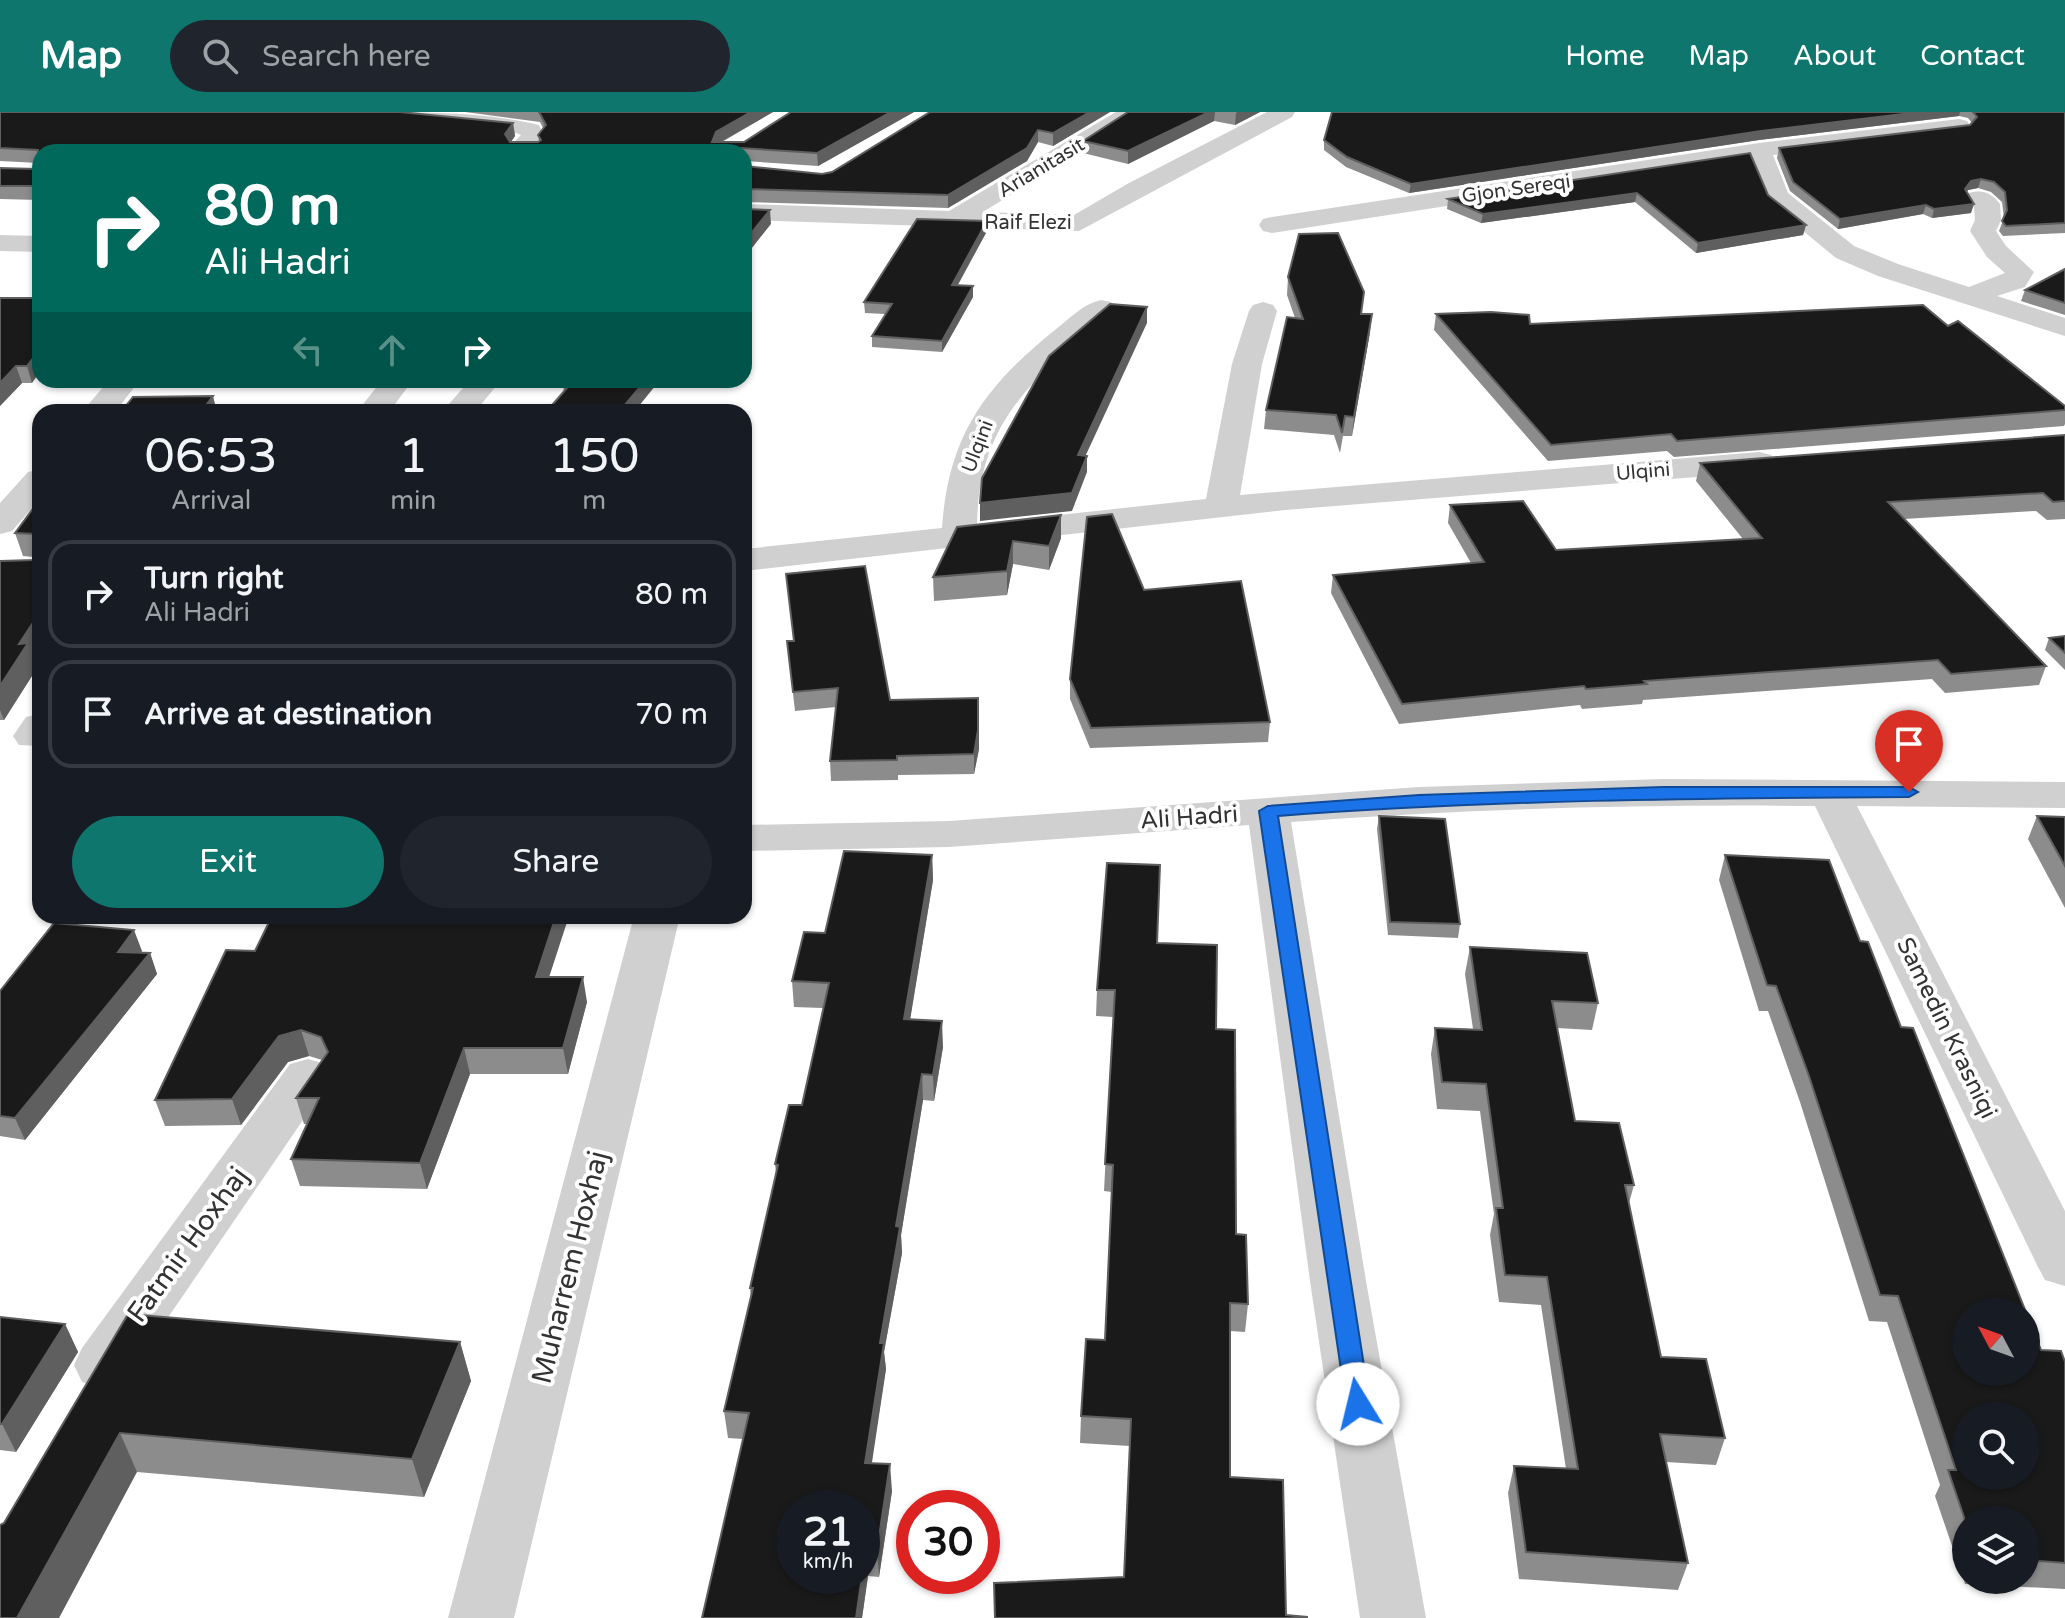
<!DOCTYPE html>
<html lang="en">
<head>
<meta charset="utf-8">
<style>
  :root { --surface:#171b24; --page:#20242c; --text:#f1f3f6; --muted:#9ea1a6; --line:#363941; --accent:#0f766e }
  body { margin:0; font-family:"Varela Round",sans-serif; background:var(--page); color:var(--text); height:100vh; display:flex; flex-direction:column; font-size:30px; white-space:nowrap }
  * { box-sizing:border-box; margin:0 }
  p { font-size:26px; color:var(--muted) }
  .icon { flex:none; width:44px; height:44px; fill:none; stroke:currentColor; stroke-width:2; stroke-linecap:round; stroke-linejoin:round }
  .map { position:relative; flex:1; overflow:hidden }
  .details { position:absolute; left:32px; top:292px; width:720px; height:520px; display:flex; flex-direction:column; background:var(--surface); border-radius:24px; box-shadow:0 2px 6px #0004 }
  .details>* { flex:none }
  .banner { position:absolute; left:32px; top:32px; width:720px; height:244px; border-radius:24px; box-shadow:0 2px 6px #0004; background:#00695c; color:#fff; overflow:hidden }
  .needle { width:52px; rotate:311deg }
  .fabs { position:absolute; left:1952px; top:1186px; display:grid; gap:16px }
  .fabs a { display:grid; place-items:center; width:88px; height:88px; border-radius:50%; background:var(--surface); box-shadow:0 2px 6px #0004; font-size:40px }
  .speed { position:absolute; left:776px; top:1378px; display:flex; gap:16px; font-size:40px; font-weight:700; text-align:center }
  .speed>* { display:grid; place-content:center; width:104px; height:104px; border-radius:50%; background:var(--surface); box-shadow:0 2px 6px #0004; line-height:1 }
  .speed small { font-size:20px; font-weight:400 }
  .speed .limit { border:12px solid #d22; background:#fff; color:#111 }
  .pin { position:absolute; display:grid; place-items:center; width:68px; height:68px; color:#fff; margin:-82px -34px; border-radius:50% 50% 50% 0; rotate:-45deg; box-shadow:0 0 8px #0007 }
  .pin .icon { rotate:45deg }
  .me { position:absolute; width:88px; margin:-44px; rotate:351deg; stroke-linejoin:round; filter:drop-shadow(0 0 6px #0008) }
  .turn { display:flex; align-items:center; gap:28px; height:168px; padding:0 40px; font-size:36px }
  .turn .icon { width:104px; height:104px; stroke-width:2.5 }
  .turn b { display:block; font-size:56px; line-height:68px }
  .lanes { display:flex; align-items:center; height:76px; padding:0 40px; background:#0003; justify-content:center; gap:40px; direction:ltr }
  .lanes .off { opacity:.35 }
  .eta { display:flex; justify-content:space-evenly; align-items:center; height:136px; text-align:center }
  .eta b { font-size:48px; font-weight:600; line-height:56px }
  .action { display:flex; gap:16px; margin-top:auto; padding:16px 40px }
  .action a { flex:1; height:92px; border-radius:48px; background:var(--accent); color:#fff; font-size:32px; font-weight:600; line-height:92px; text-align:center }
  .action a+a { background:var(--page); color:var(--text) }
  ul { padding:0; list-style:none }
  li { display:flex; align-items:center; gap:24px; height:108px; margin:0 16px 12px; padding:0 24px; border:4px solid var(--line); border-radius:24px }
  li div { flex:1 }
  li b { display:block; font-size:30px }
  li em { font-style:normal }
  header { display:flex; align-items:center; gap:48px; box-sizing:border-box; height:112px; padding:0 40px; background:var(--accent); color:#fff }
  header strong { font-size:38px }
  nav { display:flex; gap:44px; margin-inline-start:auto; font-size:28px }
  .search { width:560px; height:72px; background:var(--page); display:flex; align-items:center; gap:20px; box-sizing:border-box; padding:0 28px; border-radius:44px; color:var(--muted); font-size:30px }
  .map>svg:first-child { display:block }
</style>
</head>
<body>
<header>
<strong>Map</strong>
<div class="search"><svg class="icon" aria-label="search" viewBox="0 0 24 24"><circle cx="10" cy="10" r="6"/><path d="M15 15l6 6"/></svg>Search here</div>
<nav><a>Home</a><a>Map</a><a>About</a><a>Contact</a></nav>
</header>
<div class="map">
<svg width="2065" height="1506" viewBox="0 0 2065 1506">
  <rect width="100%" height="100%" fill="#fff"/>
  <g fill="none" stroke-linecap="round" stroke-linejoin="round">
    <path fill="#d0d0d0" fill-rule="evenodd" d="M369,0C424,0 486,0 539,13L545,25L536,35L540,40H512L510,34L521,23L516,21L380,7L372,5Z
      M1116,0H1143L983,100L1074,103L1129,71L1267,0H1295L1292,5L1079,119L744,108V92L949,99Z
      M1959,7L1967,9L1971,14L1967,19L1773,43L1788,81L1854,134L1898,152L1969,175L2005,161L1987,145L1970,119L1975,108L1974,95L1965,86L1969,81C1982,77 1992,81 2000,92L2001,108L1996,119L2006,134L2034,160L2025,175L1997,184L2065,206V224L1878,164L1836,146L1768,90L1750,47L1272,121L1263,119L1259,113L1263,107L1272,105L1759,31Z
      M0,123L40,124V140L0,139Z
      M1101,188L1111,190L1115,196L1111,202C1036,263 979,308 977,412L1206,387L1232,252L1249,199L1253,193L1263,190L1273,193L1277,199L1262,252L1240,383L1759,340L1771,343L1775,350L1771,357L1759,360L1285,398L744,459V437L942,416C948,324 985,274 1055,218C1069,207 1083,192 1101,188Z
      M109,268H140L115,300H82Z
      M382,268H413L389,300H357Z
      M470,268H501L475,300H442Z
      M40,357V387L12,419L0,422V391L28,360Z
      M40,602V634L19,633L13,624L26,605Z
      M1663,667L2065,670V696L1857,694L2065,1099V1174L2045,1168L2037,1153L1815,694C1640,692 1466,697 1291,710L1366,1169L1426,1506H1360L1310,1169L1249,713L949,735L744,739V713L949,709L1419,675Z
      M634,804H680L514,1506H448Z
      M308,947L326,952L333,964L124,1270L103,1277L82,1270L74,1253L82,1236L290,952Z"/>
  </g>
  <path fill="#8c8c8c" fill-rule="evenodd" d="M0,0L513,11L515,24L511,30H538L539,29L538,23L543,16L540,10L465,0H773L722,30H744L791,0H914L818,54L744,49V40H40V88L0,87V56L36,57L39,54V51L0,49Z
    M1110,0L1053,34L1038,30L1027,49L948,96L744,90V54L822,62Z
    M1128,0H1260L1235,13L1214,9L1128,52L1083,41V29Z
    M1332,0H2065V121L2003,124L1999,119L2004,106L2002,90L1991,80L1978,76L1968,78L1967,80L1971,101L1932,106L1923,102L1838,117L1790,79L1777,46L1779,36L1970,13L1972,11L1968,6L1959,4L1759,28L1409,81L1346,55L1324,38V28Z
    M1750,41L1768,83L1806,113L1803,123L1696,141L1635,90L1481,111L1447,97L1448,87Z
    M987,119L958,173L973,174V185L942,240L872,235V224L885,202L865,201L864,190Z
    M2065,157V203L2021,189L2025,178Z
    M1288,165L1362,202L1370,220L1352,324H1343L1340,341L1334,323L1264,317L1266,298L1295,206L1287,183Z
    M40,186L32,271H22L0,294Z
    M1436,202L1530,212L1948,214L2065,294V312L2064,314L1674,345L1667,339L1548,349L1434,218Z
    M562,268H660L564,280Z
    M2065,323V407L2047,408L2036,399L1904,407L2046,554L2039,573L1945,581L1932,567L1643,588L1642,592L1582,597L1580,593L1399,612L1331,481L1333,463L1471,451L1448,411L1450,393L1556,438L1743,427L1696,369L1700,351Z
    M40,387V537L34,547L37,556L4,608H0V449L34,448V445L23,444L15,421Z
    M1061,403V426L1049,458L1013,452L1007,483L934,489L933,465Z
    M786,462L890,588L979,637L974,662L898,663V668L831,669L830,649L836,595L795,599L787,529H794Z
    M1144,478L1270,610L1268,630L1090,636L1070,587V567Z
    M2065,524V558L2045,538L2049,526Z
    M1379,704L1460,812L1458,826L1388,823L1377,717Z
    M2037,704L2065,705V796L2028,727Z
    M932,743L933,768L910,907L943,935L934,989L923,988L901,1123L902,1141L884,1240L886,1257L871,1351L892,1379L879,1465L868,1464L862,1506H702L743,1327L728,1326L724,1299L751,1186L750,1176L776,1061L775,1052L802,993L823,896L794,895L792,869L825,821Z
    M1725,743L1860,829L1901,915L2041,1238L2065,1250V1477L1965,1472L1935,1384L1940,1373L1887,1210L1869,1209L1800,990L1768,899H1759L1719,768ZM1966,1408H2026V1468H1966Z
    M1157,831L1216,917L1236,1122L1248,1192L1245,1220L1230,1219V1365L1286,1503L995,1506L1124,1465L1130,1334L1080,1331L1081,1304L1105,1228L1112,1080L1104,1079L1113,905L1096,904L1097,878Z
    M1470,835L1598,891L1592,918L1557,916L1575,1009L1634,1073L1629,1091L1661,1245L1725,1326L1716,1353L1666,1350L1688,1451L1678,1478L1519,1467L1508,1381L1514,1354L1566,1357L1541,1193L1499,1190L1490,1123L1494,1102L1480,999L1437,997L1431,942L1435,916L1473,917L1465,862Z
    M142,839L141,840L150,841L157,862L25,1028L0,1024V879Z
    M255,839L550,865L587,890L568,962H470L427,1077L300,1074L291,1047L307,1012H304L296,986L322,948L309,944L288,950L241,1013L165,1014L155,988Z
    M128,1202L460,1230L471,1269L424,1385L137,1360L4,1411Z
    M0,1205L65,1212L78,1240L16,1340L0,1338Z"/>
  <path fill="#5f5f5f" d="M751,0H773L717,32L712,30L716,20Z
    M891,0H914L818,54L817,41Z
    M1090,0H1110L1053,34V21Z
    M1209,0H1215L1214,9L1128,52V39Z
    M1237,0H1260L1235,13L1236,1Z
    M1920,0H1960L1959,4L1759,28L1409,81L1411,72L1761,19Z
    M513,11L515,24L507,35L505,22Z
    M1038,18V30L1027,49L948,96V83Z
    M1981,67L1978,76L1968,78L1962,86L1965,77L1971,69Z
    M1637,81L1635,90L1481,111L1483,102Z
    M1974,92L1971,101L1932,106L1934,97Z
    M1926,93L1923,102L1838,117L1840,107Z
    M770,98L771,112L744,146V130Z
    M987,109V119L952,183V173Z
    M1806,113L1803,123L1696,141L1698,131Z
    M973,174V185L942,240V229Z
    M1147,195V211L1078,360V343Z
    M1372,202L1370,220L1352,324L1354,305Z
    M40,237V260L32,271L27,254Z
    M16,254L22,271L0,294V271Z
    M646,268H660L634,300H619Z
    M213,284L217,300H201Z
    M1087,344V360L1072,399L980,409V391Z
    M1061,403V426L1049,458V434Z
    M1013,429V452L1007,483V459Z
    M40,500V537L34,547L37,556L4,608L0,598V574L19,532Z
    M979,605V637L974,662V642Z
    M932,743L933,768L906,933L904,907Z
    M556,804H569L541,890L536,865Z
    M134,818L142,839L126,861L118,840Z
    M150,841L157,862L25,1028L15,1006Z
    M583,865L587,890L568,962L563,936Z
    M942,909L943,935L934,989L933,963Z
    M301,918L309,944L288,950L241,1013L232,987L279,924Z
    M464,936L470,962L427,1077L420,1051Z
    M922,962L923,988L901,1123L902,1141L884,1240L886,1257L868,1377L865,1351L880,1231L896,1114Z
    M65,1212L78,1240L16,1340L2,1312Z
    M460,1230L471,1269L424,1385L412,1347Z
    M120,1321L137,1360L59,1506H17Z
    M890,1352L892,1379L879,1465L877,1438Z
    M866,1438L868,1464L862,1506H856Z"/>
  <path fill="#1a1a1a" stroke="#5f5f5f" stroke-width="2" fill-rule="evenodd" d="M0,0H400L513,11L505,22L510,30H538L541,28L538,23L546,13L539,0H751L716,20L712,30H744L791,0H891L817,41L741,36V40H40V74H0V56L36,57L39,54L38,38L0,36Z
    M930,0H1090L1053,21L1038,18L1027,36L948,83L744,77V54L822,62L832,60Z
    M1128,0H1209L1128,39L1083,29Z
    M1332,0H1920L1761,19L1411,72L1347,45L1324,28Z
    M1973,0H2065V111L2006,114L2002,109L2007,98L2005,80L1994,70L1981,67L1971,69L1965,77L1974,92L1934,97L1926,93L1840,107L1793,70L1779,36L1970,13L1977,5Z
    M1750,41L1768,83L1806,113L1698,131L1637,81L1483,102L1448,87Z
    M744,97L770,98L744,130Z
    M917,107L987,109L952,173L973,174L942,229L872,224L892,192L864,190Z
    M1338,121L1364,180L1361,202H1372L1354,305L1345,304L1342,321L1336,303L1266,298L1287,205L1303,207L1288,165L1299,122Z
    M2065,157V191L2025,178Z
    M0,186H40V237L27,254H16L0,271Z
    M1110,192L1147,195L1078,343L1087,344L1072,381L980,391L982,366L1049,244Z
    M1923,193L1948,214L1958,209L2065,294V298L1677,329L1671,322L1551,333L1436,202L1491,200L1529,203L1530,212Z
    M570,268H646L619,300H546L574,268Z
    M213,284L201,300H121L133,285Z
    M2065,323V389L2053,390L2043,381L1888,390L2046,554L1951,562L1938,548L1644,569L1647,572L1586,577L1584,574L1402,592L1333,463L1484,450L1450,393L1523,389L1556,438L1762,426L1700,351Z
    M40,387V500L19,532L28,531L0,574V449L34,448V422L15,421Z
    M1112,402L1144,478L1241,469L1270,610L1091,616L1070,567L1087,405Z
    M1061,403L1049,434L1013,429L1007,459L933,465L957,415Z
    M865,454L890,588L978,586V618L974,642L897,644V648L830,649L838,576L793,580L787,529H794L786,462Z
    M2065,524V541L2049,526Z
    M1379,704L1445,707L1460,812L1390,810Z
    M2037,704L2065,705V754Z
    M844,739L932,743L904,907L942,909L933,963L922,962L896,1114L900,1115L880,1231H884L865,1351L890,1352L877,1438H866L862,1463V1396H794V1464H862L856,1506H702L749,1301L724,1299L753,1176H750L778,1053L775,1052L789,993H802L829,871L792,869L804,820L825,821Z
    M1725,743L1829,748L1860,829L1868,830L1901,915L1913,916L2041,1238L2061,1239L2065,1250V1451L2026,1448V1408H1966V1411L1948,1358H1956L1898,1184L1880,1183L1809,964L1776,874L1767,873ZM1966,1200H2026V1260H1966ZM1966,1304H2026V1364H1966Z
    M1107,751L1160,753L1157,831L1217,833L1216,917L1235,918L1236,1122L1246,1123L1248,1192L1230,1191V1365L1283,1368L1286,1503L1307,1505V1506H995L994,1471L1124,1465L1131,1307L1081,1304L1086,1227L1105,1228L1113,1053L1105,1052L1115,878H1097Z
    M272,804H556L536,865H583L563,936H464L420,1051L291,1047L319,986H296L328,940L321,925L301,918L279,924L232,987L155,988L226,838L255,839Z
    M54,811L134,818L118,840L150,841L15,1006L0,1004V879Z
    M1470,835L1587,841L1598,891L1552,889L1575,1009L1619,1011L1634,1073H1625L1661,1245L1706,1247L1725,1326L1660,1322L1688,1451L1526,1440L1514,1354L1578,1357L1547,1165L1505,1163L1496,1096H1503L1486,972L1442,970L1435,916L1482,918Z
    M128,1202L460,1230L412,1347L120,1321L17,1506H0V1413L4,1411Z
    M0,1205L65,1212L2,1312H0Z"/>
  <path fill="#1a73e8" stroke="#114b97" stroke-width="2" d="M1663,675H1909L1918,680L1909,685C1698,686 1488,688 1278,704L1370,1292L1366,1299L1358,1302L1349,1299L1346,1292L1259,699L1268,694L1419,683Z"/>
  <g text-anchor="middle" stroke-width="8" stroke-linejoin="round" paint-order="stroke">
    <g font-size="20" fill="#333" stroke="#fff">
      <text transform="translate(1041 55) rotate(-31)" y="7">Arianitasit</text>
      <text transform="translate(1516 76) rotate(-8)" y="7">Gjon Sereqi</text>
      <text x="1028" y="117">Raif Elezi</text>
      <text transform="translate(977 334) rotate(-69)" y="7">Ulqini</text>
      <text transform="translate(1643 359) rotate(-5)" y="7">Ulqini</text>
    </g>
    <g font-size="24" fill="#333" stroke="#fff">
      <text transform="translate(1189 705) rotate(-4)" y="8">Ali Hadri</text>
      <text transform="translate(1947 916) rotate(64)" y="8">Samedin Krasniqi</text>
    </g>
    <g font-size="28" fill="#333" stroke="#fff">
      <text transform="translate(187 1132) rotate(-54)" y="10">Fatmir Hoxhaj</text>
      <text transform="translate(569 1155) rotate(-76)" y="10">Muharrem Hoxhaj</text>
    </g>
  </g>
</svg>
<div class="fabs">
<a><svg class="needle" viewBox="-14 -14 28 28"><path d="M0-13l5 13h-10z" fill="#e53935"/><path d="M0 13l5-13h-10z" fill="#9ea1a6"/></svg></a>
<a><svg class="icon" aria-label="search" viewBox="0 0 24 24"><circle cx="10" cy="10" r="6"/><path d="M15 15l6 6"/></svg></a>
<a><svg class="icon" aria-label="layers" viewBox="0 0 24 24"><path d="M12 4l9 5-9 5-9-5zM3 14l9 5 9-5"/></svg></a>
</div>
<div class="speed"><div>21<small>km/h</small></div><div class="limit">30</div></div>
<div class="pin" style="left:1909px;top:680px;background:#d93025"><svg class="icon" aria-label="arrive" viewBox="0 0 24 24"><path d="M6 21V4h12l-3 4 3 4H6"/></svg></div>
<svg class="me" style="left:1358px;top:1292px" viewBox="-20 -20 40 40"><circle r="19" fill="#fff"/><path d="M0-13L10 11 0 6-10 11z" fill="#1a73e8"/></svg>
<div class="banner">
<div class="turn"><svg class="icon" aria-label="right" viewBox="0 0 24 24"><path d="M7 20v-9h11M14 6l5 5-5 5"/></svg><div><b>80 m</b>Ali Hadri</div></div>
<div class="lanes"><svg class="icon off" aria-label="left" viewBox="0 0 24 24"><path d="M17 20v-9H6M10 6l-5 5 5 5"/></svg><svg class="icon off" aria-label="ahead" viewBox="0 0 24 24"><path d="M12 20V5M6 11l6-6 6 6"/></svg><svg class="icon" aria-label="right" viewBox="0 0 24 24"><path d="M7 20v-9h11M14 6l5 5-5 5"/></svg></div>
</div>
<section class="details">
<div class="eta">
<div><b>06:53</b><p>Arrival</p></div>
<div><b>1</b><p>min</p></div>
<div><b>150</b><p>m</p></div>
</div>
<ul>
<li><svg class="icon" aria-label="right" viewBox="0 0 24 24"><path d="M7 20v-9h11M14 6l5 5-5 5"/></svg><div><b>Turn right</b><p>Ali Hadri</p></div><em>80 m</em></li>
<li><svg class="icon" aria-label="arrive" viewBox="0 0 24 24"><path d="M6 21V4h12l-3 4 3 4H6"/></svg><div><b>Arrive at destination</b></div><em>70 m</em></li>
</ul>
<div class="action"><a>Exit</a><a>Share</a></div>
</section>
</div>
</body>
</html>
